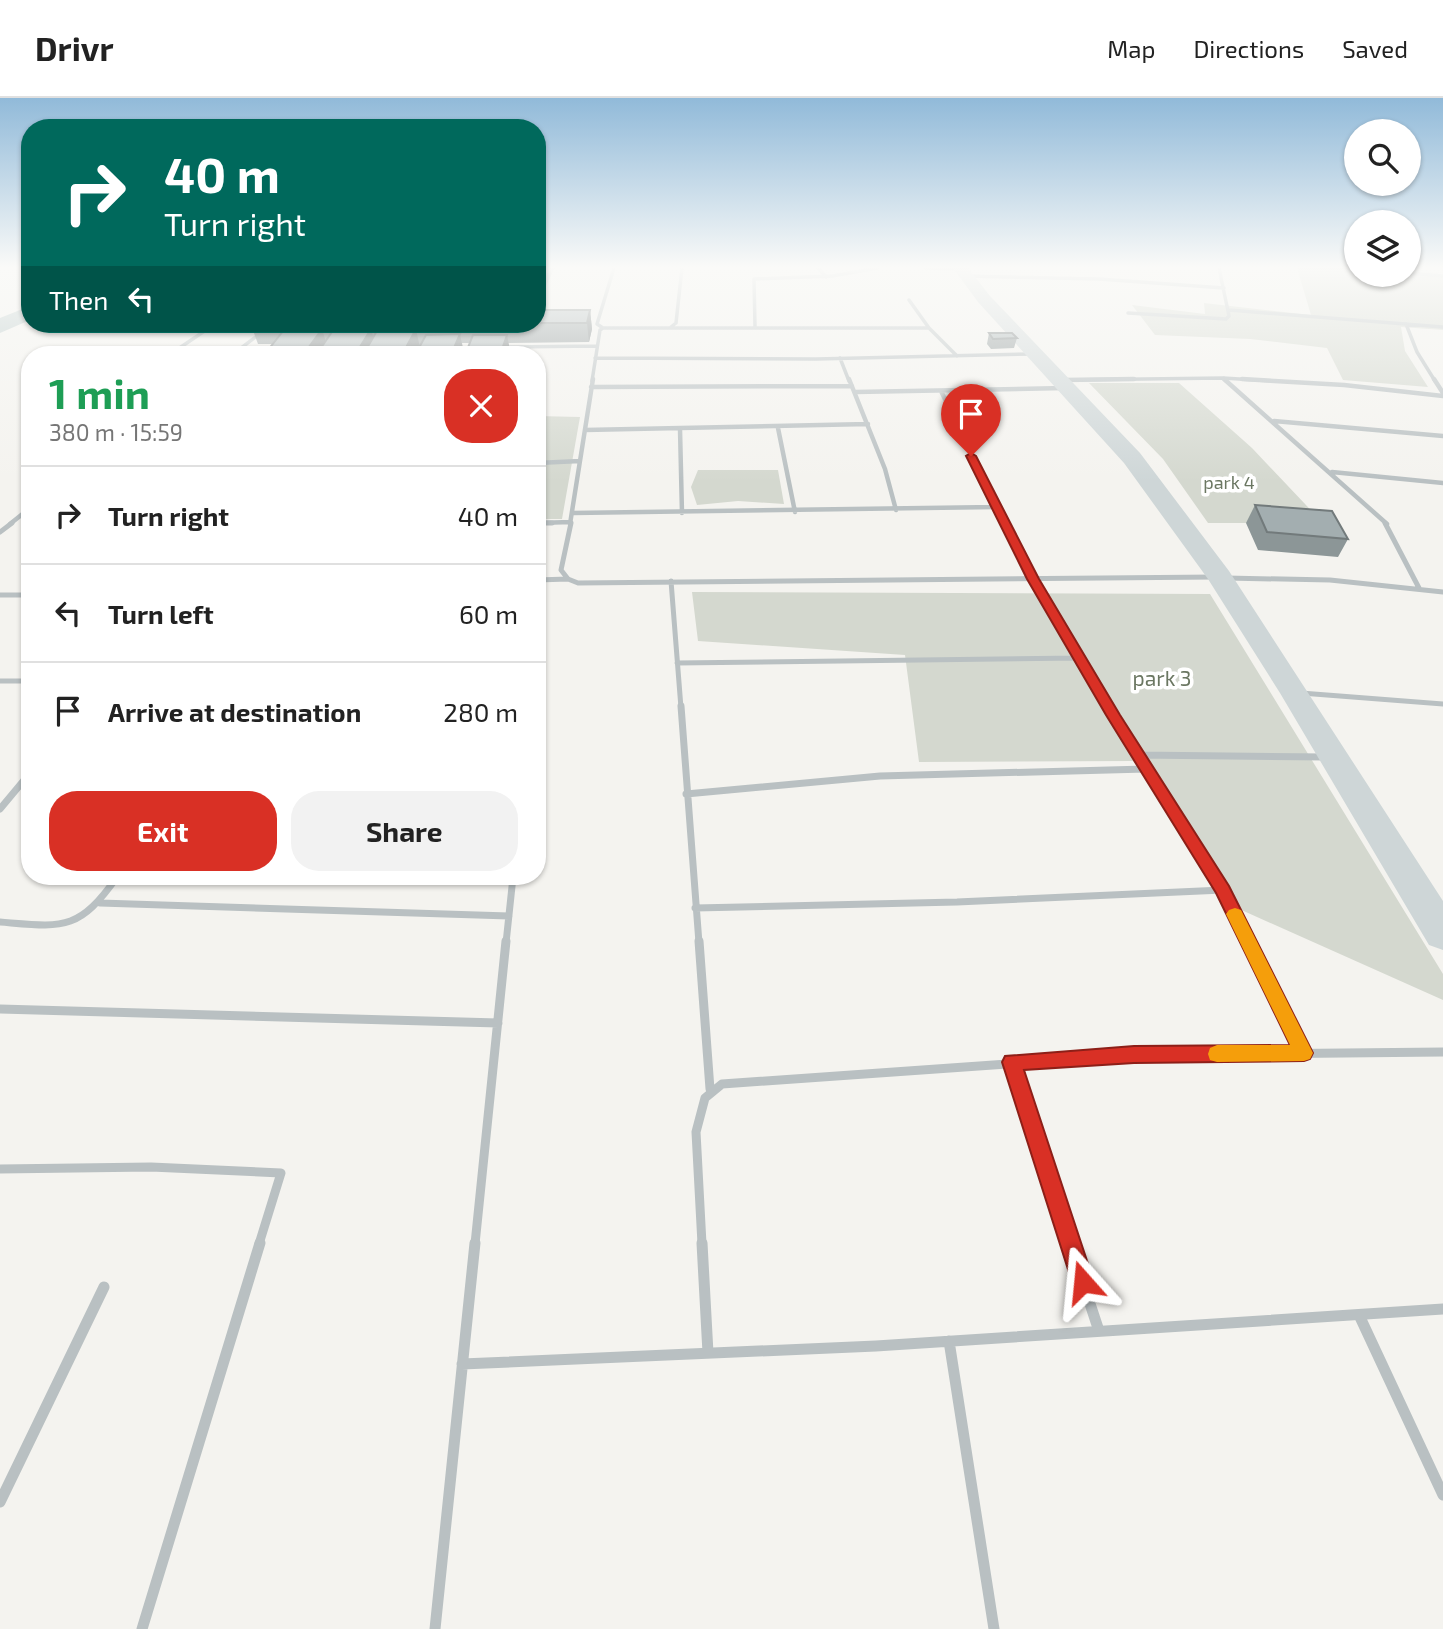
<!DOCTYPE html>
<html lang="en">
<head>
<meta charset="utf-8">
<style>
  :root { --surface:#fff; --page:#f2f2f2; --text:#222; --muted:#767676; --line:#e0e0e0; --accent:#d93025 }
  body { margin:0; font-family:"Exo 2",sans-serif; background:var(--page); color:var(--text); height:100vh; display:flex; flex-direction:column; font-size:26px; white-space:nowrap }
  * { box-sizing:border-box; margin:0 }
  p { font-size:23px; color:var(--muted) }
  .icon { flex:none; width:38px; height:38px; fill:none; stroke:currentColor; stroke-width:2; stroke-linecap:round; stroke-linejoin:round }
  .map { position:relative; flex:1; overflow:hidden }
  .sheet { position:absolute; left:21px; top:248px; width:525px; height:539px; display:flex; flex-direction:column; background:var(--surface); border-radius:28px; box-shadow:0 2px 5px #0004 }
  .sheet>* { flex:none }
  .banner { position:absolute; left:21px; top:21px; width:525px; height:214px; border-radius:28px; box-shadow:0 2px 5px #0004; background:#00695c; color:#fff; overflow:hidden }
  .controls { position:absolute; left:1344px; top:21px; display:grid; gap:14px }
  .controls a { display:grid; place-items:center; width:77px; height:77px; border-radius:50%; background:var(--surface); box-shadow:0 2px 5px #0004; font-size:35px }
  .pin { position:absolute; display:grid; place-items:center; width:60px; height:60px; color:#fff; margin:-72px -30px; border-radius:50% 50% 50% 0; rotate:-45deg; box-shadow:0 0 7px #0007 }
  .pin .icon { rotate:45deg }
  .me { position:absolute; width:77px; margin:-38px; rotate:342deg; stroke-linejoin:round; filter:drop-shadow(0 0 5px #0008) }
  .turn { display:flex; align-items:center; gap:24px; height:147px; padding:0 28px; font-size:32px }
  .turn .icon { width:91px; height:91px; stroke-width:2.5 }
  .turn b { display:block; font-size:49px; line-height:60px }
  .then { display:flex; align-items:center; height:66px; padding:0 28px; background:#0003; gap:14px; font-size:26px }
  .round { display:grid; place-items:center; flex:none; width:74px; height:74px; border-radius:28px; background:var(--page) }
  .summary { display:flex; align-items:center; justify-content:space-between; height:119px; padding:0 28px }
  h1 { font-size:42px; font-weight:700; line-height:52px; color:#1e9e55 }
  .cta { display:flex; gap:14px; margin-top:auto; padding:14px 28px }
  .cta a { flex:1; height:80px; border-radius:28px; background:var(--accent); color:#fff; font-size:28px; font-weight:700; line-height:80px; text-align:center }
  .cta a+a { background:var(--page); color:var(--text) }
  ul { padding:0; list-style:none }
  li { display:flex; align-items:center; gap:21px; height:98px; padding:0 28px; border-top:2px solid var(--line) }
  li div { flex:1 }
  li b { display:block; font-size:26px }
  li em { font-style:normal }
  header { display:flex; align-items:center; gap:42px; box-sizing:border-box; height:98px; padding:0 35px; background:var(--surface); border-bottom:2px solid var(--line) }
  header strong { font-size:33px }
  nav { display:flex; gap:38px; margin-inline-start:auto; font-size:24px }
  .map>svg:first-child { display:block }
</style>
</head>
<body>
<header>
<strong>Drivr</strong>
<nav><a>Map</a><a>Directions</a><a>Saved</a></nav>
</header>
<div class="map">
<svg width="1443" height="1531" viewBox="0 0 1443 1531">
  <rect width="100%" height="100%" fill="#f4f3ef"/>
  <path fill="#d4d8cf" d="M1297,170H1356V177H1409V174L1443,177V232L1401,229L1405,253L1428,289L1343,282L1327,250L1250,241L1155,237L1132,207L1205,216L1204,205L1311,217Z
    M1089,285H1179L1252,350L1323,425H1208L1163,361Z
    M537,318L580,319L562,421H537Z
    M698,372H778L784,406L738,403L697,407L691,389Z
    M692,494L1210,496L1443,876V902L1237,810L1133,663L919,664L905,557L698,543Z"/>
  <g fill="none" stroke-linecap="round" stroke-linejoin="round">
    <path fill="#b0c2c2" fill-rule="evenodd" d="M30,208V222L0,235V220Z"/>
    <path stroke="#b9c0c2" stroke-width="3.5" d="M818,170L826,179
      M926,170L961,171
      M1348,170L1356,171
      M1409,175L1443,178
      M537,177H548
      M966,178L1099,181L1224,190
      M537,201L553,170
      M909,202L929,230L957,258
      M1229,212L1443,229
      M1128,215L1226,221L1229,218L1219,170
      M1406,226L1417,254L1435,283
      M671,229L676,225L682,170
      M755,229L754,181L832,178L878,170
      M210,230H261
      M603,230H929
      M603,230L597,226L614,170
      M503,249L597,248
      M243,250H277
      M169,257L212,228
      M232,257L262,234
      M595,260L816,261L1032,256
      M840,260L849,283
      M1223,280L1226,283
      M1063,282L1223,280L1272,283
      M592,283L600,232L603,230"/>
    <path stroke="#b9c0c2" stroke-width="4.5" d="M849,281L885,371L896,412
      M1224,281L1387,426
      M1242,281L1344,287L1443,298
      M1434,281L1443,295
      M1063,282L1134,281
      M591,289L852,288
      M941,293L1006,426
      M855,294L1065,290
      M1274,323L1443,338
      M778,330L795,414
      M680,331L682,415
      M585,332L868,326
      M537,365L580,363
      M1332,374L1443,385
      M573,415L996,409
      M537,425L571,424
      M10,426L30,410
      M570,426L593,281"/>
    <path stroke="#b9c0c2" stroke-width="5" d="M537,425H552
      M571,425L561,472L568,481L578,485L1215,479
      M1005,425L1033,481L1109,610
      M1385,425L1419,490
      M0,434L12,425
      M1226,480L1330,482L1443,494
      M537,482L568,481
      M671,483L681,610
      M0,497H30
      M537,505L539,482
      M677,565L1079,560
      M0,583H30
      M1301,595L1443,606"/>
    <path stroke="#b9c0c2" stroke-width="7" d="M681,608L699,845
      M1108,608L1223,792L1249,845
      M1138,657L1326,659
      M686,696L880,678L1146,671
      M0,711L30,675
      M100,805L509,818
      M695,810L957,804L1223,792
      M0,824C63,829 78,834 117,779
      M506,845L513,779"/>
    <path stroke="#b9c0c2" stroke-width="9" d="M699,843L710,991
      M1249,843L1304,955
      M0,911L498,925
      M1012,964L1071,1146
      M0,1071L151,1069L281,1075L259,1146
      M475,1146L506,843
      M702,1146L696,1034L705,1000L722,986L1134,957L1443,954"/>
    <path stroke="#b9c0c2" stroke-width="11" d="M702,1145L708,1255
      M1070,1145L1099,1233
      M1359,1217L1443,1397
      M949,1243L994,1531
      M462,1266L876,1248L1443,1211
      M0,1404L104,1189
      M142,1531L260,1145
      M435,1531L475,1145"/>
    <path fill="#ced6d7" fill-rule="evenodd" d="M953,170H968L990,198L1140,355L1229,473L1443,803V852L1429,847L1280,595L1208,481L1124,365L978,204Z"/>
  </g>
  <path fill="#8c9697" d="M537,212H590L592,231L589,244L508,245L510,252L508,257H465L470,245H462L463,251L460,257H264L273,246H258L251,227L537,226Z
    M989,235L1017,240L1014,250L991,251L987,246Z
    M1255,407L1348,441L1338,459L1258,452L1246,425Z"/>
  <path fill="#727a7b" d="M590,212L592,231L589,244L587,225Z
    M322,231L328,251L324,257H303Z
    M371,231L377,251L373,257H355Z
    M416,231L420,250L417,257H402Z
    M460,236L463,251L460,257H451Z
    M507,237L510,252L508,257H500Z"/>
  <path fill="#a3aeb0" stroke="#727a7b" stroke-width="2" d="M537,212H590L587,225H537Z
    M252,226H406L251,227Z
    M322,231L303,257H264L284,232Z
    M334,231H371L355,257H316Z
    M378,231H416L402,257H363Z
    M989,235H1012L1017,240L993,241Z
    M460,236L451,257H415L426,237Z
    M473,237H507L500,257H465Z
    M1255,407L1332,413L1348,441L1267,434Z"/>
  <linearGradient id="sky" x2="0" y2="1"><stop stop-color="#91bad9"/><stop offset="0.44" stop-color="#fafaf8"/><stop offset="1" stop-color="#fafaf8" stop-opacity="0"/></linearGradient>
  <rect width="1443" height="384" fill="url(#sky)"/>
  <path fill="#d93025" stroke="#8d1f18" stroke-width="2" d="M971,355L976,358L1039,481L1120,617L1229,788L1313,955L1310,961L1304,963L1134,965L1024,972L1094,1184L1091,1192L1083,1196L1075,1192L1072,1184L1002,964L1005,958L1134,948L1290,947L1216,795L1106,617L1027,481L966,358Z"/>
  <path fill="#f59e0b" d="M1235,810L1241,812L1310,949L1313,955L1310,961L1304,963L1217,964L1210,962L1208,956L1210,950L1217,947H1290L1226,816L1229,812Z"/>
  <g text-anchor="middle" stroke-width="7" stroke-linejoin="round" paint-order="stroke">
    <g font-size="18" fill="#6b7762" stroke="#fff">
      <text x="1229" y="391">park 4</text>
    </g>
    <g font-size="21" fill="#6b7762" stroke="#fff">
      <text x="1162" y="588">park 3</text>
    </g>
  </g>
</svg>
<div class="controls">
<a><svg class="icon" aria-label="search" viewBox="0 0 24 24"><circle cx="10" cy="10" r="6"/><path d="M15 15l6 6"/></svg></a>
<a><svg class="icon" aria-label="layers" viewBox="0 0 24 24"><path d="M12 4l9 5-9 5-9-5zM3 14l9 5 9-5"/></svg></a>
</div>
<div class="pin" style="left:971px;top:358px;background:#d93025"><svg class="icon" aria-label="arrive" viewBox="0 0 24 24"><path d="M6 21V4h12l-3 4 3 4H6"/></svg></div>
<svg class="me" style="left:1083px;top:1184px" viewBox="-20 -20 40 40"><path d="M0-17L14 15 0 8-14 15z" fill="#d93025" stroke="#fff" stroke-width="4"/></svg>
<div class="banner">
<div class="turn"><svg class="icon" aria-label="right" viewBox="0 0 24 24"><path d="M7 20v-9h11M14 6l5 5-5 5"/></svg><div><b>40 m</b>Turn right</div></div>
<div class="then">Then<svg class="icon" aria-label="left" viewBox="0 0 24 24"><path d="M17 20v-9H6M10 6l-5 5 5 5"/></svg></div>
</div>
<section class="sheet">
<div class="summary"><div><h1>1 min</h1><p>380 m · 15:59</p></div><a class="round" style="background:#d93025;color:#fff"><svg class="icon" aria-label="close" viewBox="0 0 24 24"><path d="M6 6l12 12M18 6L6 18"/></svg></a></div>
<ul>
<li><svg class="icon" aria-label="right" viewBox="0 0 24 24"><path d="M7 20v-9h11M14 6l5 5-5 5"/></svg><div><b>Turn right</b></div><em>40 m</em></li>
<li><svg class="icon" aria-label="left" viewBox="0 0 24 24"><path d="M17 20v-9H6M10 6l-5 5 5 5"/></svg><div><b>Turn left</b></div><em>60 m</em></li>
<li><svg class="icon" aria-label="arrive" viewBox="0 0 24 24"><path d="M6 21V4h12l-3 4 3 4H6"/></svg><div><b>Arrive at destination</b></div><em>280 m</em></li>
</ul>
<div class="cta"><a>Exit</a><a>Share</a></div>
</section>
</div>
</body>
</html>
